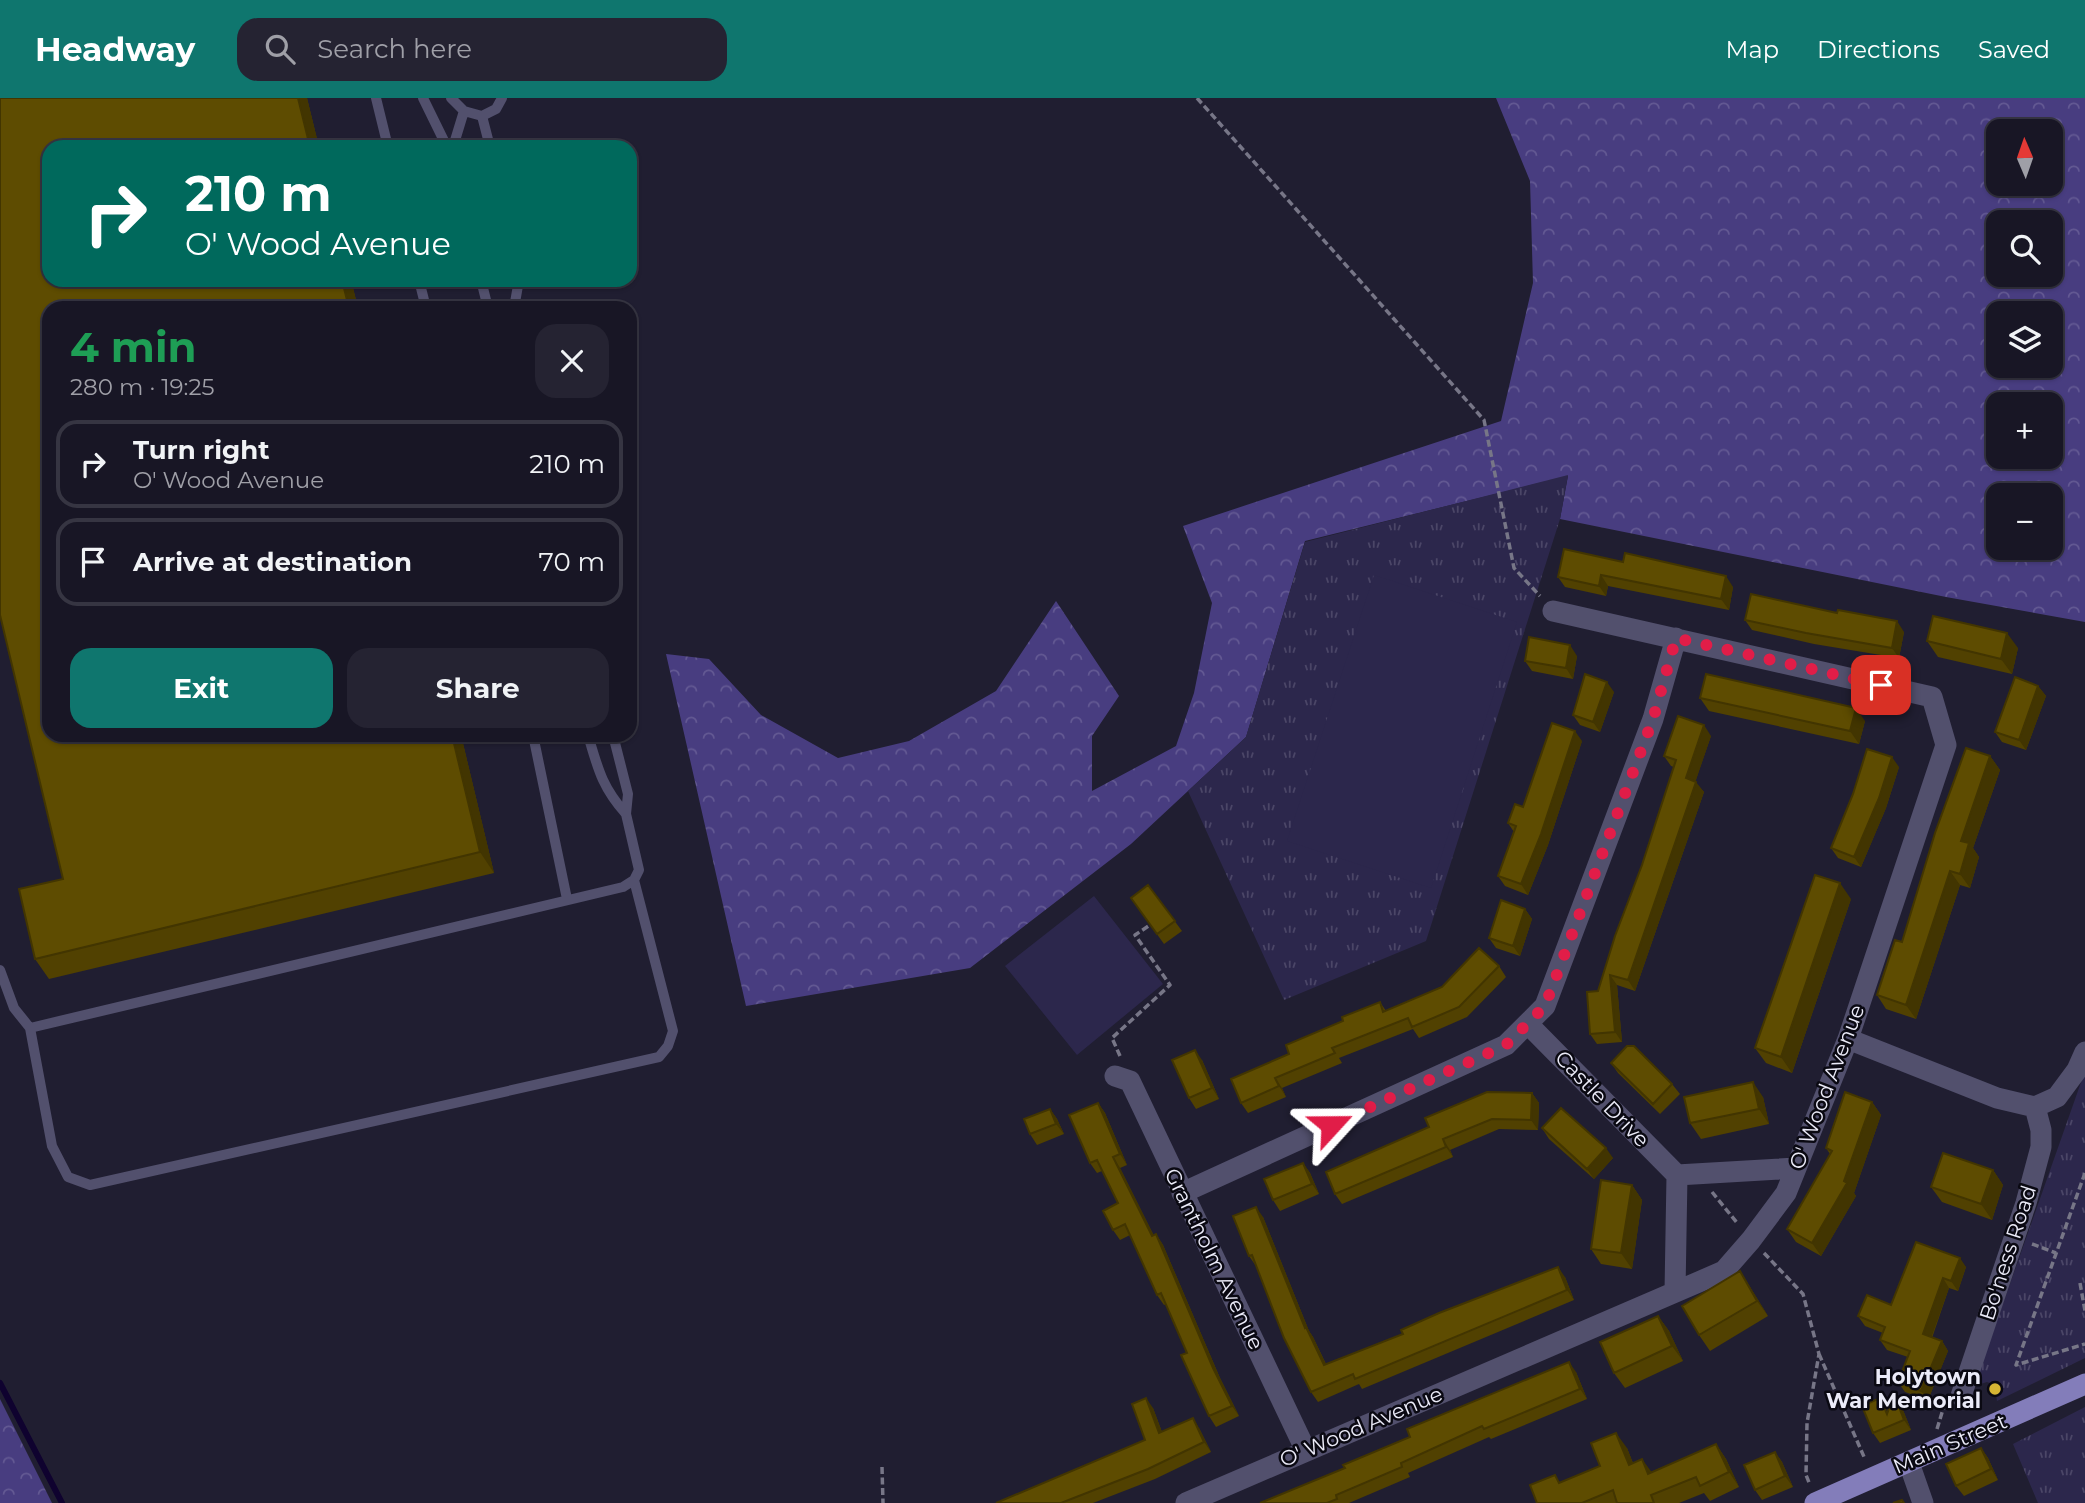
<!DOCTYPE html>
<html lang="en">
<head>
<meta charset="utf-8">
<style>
  :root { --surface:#181625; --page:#252332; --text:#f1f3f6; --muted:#9f9fa7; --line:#363542; --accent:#0f766e }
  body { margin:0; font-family:Montserrat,sans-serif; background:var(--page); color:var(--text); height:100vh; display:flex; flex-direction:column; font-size:26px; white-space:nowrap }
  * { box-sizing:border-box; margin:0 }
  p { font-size:23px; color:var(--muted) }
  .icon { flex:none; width:38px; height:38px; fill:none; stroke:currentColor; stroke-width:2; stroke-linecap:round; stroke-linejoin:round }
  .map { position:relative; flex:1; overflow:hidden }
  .panel { position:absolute; left:42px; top:203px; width:595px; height:441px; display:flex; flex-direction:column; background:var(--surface); border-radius:21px; box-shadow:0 2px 5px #0004,0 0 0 2px var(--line) }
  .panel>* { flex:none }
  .banner { position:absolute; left:42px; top:42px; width:595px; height:147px; border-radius:21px; box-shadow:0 2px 5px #0004,0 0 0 2px var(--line); background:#00695c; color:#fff; overflow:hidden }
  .needle { width:46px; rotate:358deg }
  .controls { position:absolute; left:1986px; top:21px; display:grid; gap:14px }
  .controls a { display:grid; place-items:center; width:77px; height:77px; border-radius:14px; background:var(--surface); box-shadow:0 2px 5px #0004,0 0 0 2px var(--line); font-size:35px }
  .pin { position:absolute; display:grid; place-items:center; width:60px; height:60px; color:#fff; margin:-30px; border-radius:14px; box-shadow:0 4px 10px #0006 }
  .me { position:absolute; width:77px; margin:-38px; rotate:66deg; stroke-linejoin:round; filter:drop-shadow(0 0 5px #0008) }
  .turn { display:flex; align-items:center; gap:24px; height:147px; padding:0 28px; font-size:32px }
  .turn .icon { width:91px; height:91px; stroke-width:2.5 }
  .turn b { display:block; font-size:49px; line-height:60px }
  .round { display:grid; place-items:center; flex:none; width:74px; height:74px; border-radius:21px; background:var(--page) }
  .overview { display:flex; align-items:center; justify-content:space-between; height:119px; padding:0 28px }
  h1 { font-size:42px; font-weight:700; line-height:52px; color:#1e9e55 }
  .cta { display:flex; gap:14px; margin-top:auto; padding:14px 28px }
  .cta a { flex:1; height:80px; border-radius:21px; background:var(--accent); color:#fff; font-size:28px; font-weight:700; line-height:80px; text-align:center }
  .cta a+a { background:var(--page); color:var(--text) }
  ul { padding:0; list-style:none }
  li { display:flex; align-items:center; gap:21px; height:88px; margin:0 14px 10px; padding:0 14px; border:4px solid var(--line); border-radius:21px }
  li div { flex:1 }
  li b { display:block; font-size:26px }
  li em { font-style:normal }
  header { display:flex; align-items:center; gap:42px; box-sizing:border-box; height:98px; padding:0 35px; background:var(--accent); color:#fff }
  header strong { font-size:33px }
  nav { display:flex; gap:38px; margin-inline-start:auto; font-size:24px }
  .search { width:490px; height:63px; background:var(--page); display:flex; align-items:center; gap:18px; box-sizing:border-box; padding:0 24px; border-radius:21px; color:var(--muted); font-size:26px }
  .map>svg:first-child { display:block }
</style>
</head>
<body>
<header>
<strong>Headway</strong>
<div class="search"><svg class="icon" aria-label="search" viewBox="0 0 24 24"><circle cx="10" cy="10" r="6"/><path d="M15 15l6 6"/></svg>Search here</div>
<nav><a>Map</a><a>Directions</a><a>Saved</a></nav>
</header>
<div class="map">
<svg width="2085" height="1405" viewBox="0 0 2085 1405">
  <defs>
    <pattern id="forest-crowns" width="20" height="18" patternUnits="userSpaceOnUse" patternTransform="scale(1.75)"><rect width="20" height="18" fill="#483d80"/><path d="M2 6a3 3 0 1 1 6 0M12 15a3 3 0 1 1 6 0" fill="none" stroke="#635993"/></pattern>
    <pattern id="park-tufts" width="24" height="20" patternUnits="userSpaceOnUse" patternTransform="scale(1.75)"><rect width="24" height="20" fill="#2c274c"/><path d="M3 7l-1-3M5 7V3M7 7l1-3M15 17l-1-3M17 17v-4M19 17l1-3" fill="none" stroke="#4b4667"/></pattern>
  </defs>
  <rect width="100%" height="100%" fill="#201e31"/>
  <path fill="url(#forest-crowns)" fill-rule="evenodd" d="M1496,0H2085V524L1946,499L1560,421L1568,378L1305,443L1246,639L1131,746L970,870L746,908L666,556L709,561L761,617L838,660L909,643L996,593L1056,503L1119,598L1092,638V693L1176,648L1194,595L1212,505L1183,428L1501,323L1533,185L1530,83ZM1998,33H2051V86H1998ZM1998,124H2051V177H1998ZM1998,215H2051V268H1998ZM1998,306H2051V359H1998ZM1998,397H2051V450H1998Z
    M0,1301L52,1405H0Z"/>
  <path fill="url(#park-tufts)" d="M1568,377L1560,421L1426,843L1284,902L1188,693L1246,639L1305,444Z
    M2085,973V1260L1997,1303L1995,1287L1987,1284L1974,1288Z
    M2085,1309V1405H2038L2013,1346Z"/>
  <path fill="#2c274c" d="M1374,477L1517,524L1431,790L1287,743Z
    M1094,798L1163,886L1077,957L1005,868Z"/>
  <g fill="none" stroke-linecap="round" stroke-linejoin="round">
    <path stroke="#0f022f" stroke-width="6" d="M0,1285L62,1405"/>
    <path stroke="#777687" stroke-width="3.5" stroke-dasharray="7 3.5" stroke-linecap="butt" d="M1197,0L1484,322L1514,470L1540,498
      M1120,958L1112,940L1170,887L1135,837L1150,827
      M2085,1075L2016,1267L2085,1246
      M1712,1094L1738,1126
      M2032,1146L2056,1155
      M1764,1155L1803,1196L1819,1256L1807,1325L1806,1377L1810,1387
      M2080,1185L2085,1213
      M1819,1256L1865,1361
      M1937,1331L1944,1308
      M882,1369L883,1405"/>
    <path stroke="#52506d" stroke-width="10" d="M376,0L388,49
      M423,0L447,49
      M451,0L464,13L482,18L496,11L502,0
      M482,18L490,49
      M453,49L464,13
      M419,182L426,210
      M481,182L488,210
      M514,210L519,182
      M533,637L567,801
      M588,637C598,671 602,689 626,716
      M0,872L14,910L30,930L52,1048L68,1079L90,1087L659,959L668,948L673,933L634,782
      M30,930L623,789L634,782L639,772L626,716L628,696L613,637"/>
    <path stroke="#52506d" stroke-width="21" d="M1528,926L1677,1077L1796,1070
      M1848,941L1997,1000L2035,1009
      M1115,978L1130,983L1306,1353
      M1182,1095L1506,947L1545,908L1653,621L1676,540
      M1675,1194L1677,1077
      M1961,1298L2026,1105L2041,1049V1032L2035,1009L2057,999L2077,972L2085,954
      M1909,1365L1923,1405
      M1186,1405L1724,1173L1751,1142L1786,1095L1848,941L1946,647L1932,599L1553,513"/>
    <path stroke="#837dba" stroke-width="21" d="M1815,1405L2085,1286"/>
  </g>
  <path fill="#514101" d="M0,0H307L319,49H49V182H351L358,210H49V637H461L494,775L49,881L35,861L19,791L63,781L0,517Z
    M1564,451L1733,489L1729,512L1608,488L1606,498L1565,489L1558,479Z
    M1745,522L1904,534L1899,560L1814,546L1752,532Z
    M1927,543L2018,550L2012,576L1938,559Z
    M1577,558L1573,581L1532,573L1525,563Z
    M2038,588L2046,598L2026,652L2002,644L1995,634Z
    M1614,594L1600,634L1580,627L1573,617Z
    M1700,600L1865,623L1859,646L1709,613Z
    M1711,638L1695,684L1704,694L1635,893L1617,887L1622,944L1597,946L1590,936L1598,893L1642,767L1674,669L1671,668L1664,658Z
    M1582,643L1548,747L1528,797L1505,788L1498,778L1514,734L1508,725Z
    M1990,658L2000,672L1973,750L1979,759L1970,790L1960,787L1916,921L1886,911L1877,897Z
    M1899,669L1886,710L1861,769L1838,760L1831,750Z
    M1148,787L1182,833L1164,846L1131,800Z
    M1851,801L1792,975L1766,965L1755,950Z
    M1525,811L1532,821L1520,858L1496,850L1489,840Z
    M1499,868L1506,879L1467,919L1419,940L1413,931L1339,960L1342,965L1282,990L1286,999L1248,1015L1241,1005L1289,956L1343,923L1380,904L1386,913Z
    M1202,962L1219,1001L1196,1011L1189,1000Z
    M1611,965L1672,986L1680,996L1660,1016L1618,975Z
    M1532,995L1539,1005L1538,1032L1499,1031L1450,1052L1453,1059L1342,1106L1335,1096Z
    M1763,999L1769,1026L1701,1041L1690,1025Z
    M1872,1004L1881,1017L1854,1095L1856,1098L1821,1158L1796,1144L1787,1131L1830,1056L1826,1050Z
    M1098,1005L1105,1015L1127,1067L1120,1070L1154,1138L1156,1136L1163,1147L1220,1280L1239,1318L1216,1329L1209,1318L1187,1255L1166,1206L1164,1207L1157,1197L1130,1137L1120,1142L1113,1132L1118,1105L1102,1073L1097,1075L1090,1065Z
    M1050,1011L1057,1021L1064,1036L1037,1047L1030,1036Z
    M1542,1030L1613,1060L1594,1081L1549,1041Z
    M1303,1065L1310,1075L1319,1096L1280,1113L1273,1102Z
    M1993,1072L2003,1087L1992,1122L1942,1104L1931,1089Z
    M1632,1087L1642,1102L1632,1171L1601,1166L1591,1151Z
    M1263,1119L1309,1233L1313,1239L1326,1266L1565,1179L1574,1202L1362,1291L1359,1286L1318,1304L1311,1294L1256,1168L1249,1158Z
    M1916,1144L1966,1169L1958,1193L1949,1190L1932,1240L1942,1243L1948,1253L1928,1302L1905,1294L1898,1284L1908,1259L1887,1252L1880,1242L1883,1235L1865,1228L1858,1218L1891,1207Z
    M1740,1173L1750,1189L1768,1218L1710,1253L1699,1237Z
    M1658,1218L1669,1233L1683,1263L1625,1290L1614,1275Z
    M1576,1274L1587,1301L1491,1341L1489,1339L1408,1375L1410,1379L1349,1405H1260L1345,1370L1410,1339Z
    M1894,1296L1901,1307L1911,1332L1880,1345L1873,1335L1888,1312Z
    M1153,1310L1162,1334L1199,1330L1211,1354L1155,1381L1093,1405H996L1145,1342Z
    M1716,1346L1726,1361L1739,1389L1710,1403L1704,1395L1679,1405H1537L1561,1384L1600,1368L1627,1350L1633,1365L1651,1374Z
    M1981,1350L1988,1360L1998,1382L1964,1398L1956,1388Z
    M1775,1354L1782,1364L1793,1389L1762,1402L1755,1392Z"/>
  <path fill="#423501" d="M298,0H307L319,49H310Z
    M342,182H351L358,210H349Z
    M1601,477L1608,488L1606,498L1599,488Z
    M1726,478L1733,489L1729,512L1721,501Z
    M1897,523L1904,534L1899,560L1892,550Z
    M2007,535L2018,550L2012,576L2001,561Z
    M1570,547L1577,558L1573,581L1566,570Z
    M1607,584L1614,594L1600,634L1593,624Z
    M2038,588L2046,598L2026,652L2019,642Z
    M1856,610L1865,623L1859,646L1850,633Z
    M1704,627L1711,638L1693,691L1686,680Z
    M1575,633L1582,643L1548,747L1528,797L1521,786Z
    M452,637H461L494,775L480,754Z
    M1990,658L2000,672L1973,750L1979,759L1970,790L1960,776L1961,743Z
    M1892,659L1899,669L1886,710L1861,769L1854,759Z
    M1696,684L1704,694L1635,893L1628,882Z
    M1950,773L1960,787L1916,921L1906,907Z
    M1840,785L1851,801L1792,975L1781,959Z
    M1525,811L1532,821L1520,858L1513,848Z
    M1610,877L1617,887L1622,944L1615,934Z
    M1195,952L1202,962L1219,1001L1212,990Z
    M1275,980L1282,990L1286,999L1279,988Z
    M1753,984L1763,999L1769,1026L1759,1011Z
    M1532,995L1539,1005L1538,1032L1531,1022Z
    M1872,1004L1881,1017L1854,1095L1856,1098L1821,1158L1812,1145L1844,1083Z
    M1098,1005L1105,1015L1127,1067L1120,1056Z
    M1050,1011L1057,1021L1064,1036L1056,1026Z
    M1443,1041L1450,1052L1453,1059L1446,1049Z
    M1606,1050L1613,1060L1594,1081L1587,1071Z
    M1113,1059L1120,1070L1159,1148L1152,1138Z
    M1303,1065L1310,1075L1319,1096L1312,1086Z
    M1993,1072L2003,1087L1992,1122L1981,1106Z
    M1632,1087L1642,1102L1632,1171L1621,1155Z
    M1256,1109L1263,1119L1309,1233L1313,1239L1331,1277L1324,1267L1305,1230Z
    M1156,1136L1163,1147L1220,1280L1239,1318L1232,1308L1213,1270Z
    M1960,1160L1966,1169L1958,1193L1951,1183Z
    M1558,1169L1565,1179L1574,1202L1567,1192Z
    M1740,1173L1750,1189L1768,1218L1757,1203Z
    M1943,1180L1949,1190L1929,1246L1923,1236Z
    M1658,1218L1669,1233L1683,1263L1672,1248Z
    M1942,1243L1948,1253L1928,1302L1921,1293Z
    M1569,1264L1576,1274L1587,1301L1580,1291Z
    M1894,1296L1901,1307L1911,1332L1904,1322Z
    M1146,1300L1153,1310L1166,1345L1159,1335Z
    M1193,1320L1199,1330L1211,1354L1204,1344Z
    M1616,1335L1627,1350L1639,1381L1629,1367Z
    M1716,1346L1726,1361L1739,1389L1729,1374Z
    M1981,1350L1988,1360L1998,1382L1991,1371Z
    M1775,1354L1782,1364L1793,1389L1785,1378Z
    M1642,1361L1653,1376H1648Z"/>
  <path fill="#5e4c01" stroke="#423501" stroke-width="2" d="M0,0H298L310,49H49V182H342L349,210H49V637H452L480,754L35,861L19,791L63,781L0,517Z
    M1564,451L1623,464L1625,455L1726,478L1721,501L1601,477L1599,488L1558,479Z
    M1751,496L1837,515L1838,512L1897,523L1892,550L1806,535L1745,522Z
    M1933,518L2007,535L2001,561L1927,543Z
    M1529,539L1570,547L1566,570L1525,563Z
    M1585,576L1607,584L1593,624L1573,617Z
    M1706,576L1856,610L1850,633L1700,600Z
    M2015,579L2038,588L2019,642L1995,634Z
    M1678,618L1704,627L1686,680L1696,684L1628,882L1610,877L1615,934L1590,936L1587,894L1598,893L1615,838L1642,767L1676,662L1664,658Z
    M1552,625L1575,633L1541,736L1521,786L1498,778L1516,728L1508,725L1515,706L1523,709Z
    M1966,650L1990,658L1961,743L1969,745L1960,776L1950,773L1906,907L1877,897L1895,842L1902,844L1935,735Z
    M1867,651L1892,659L1879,700L1854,759L1831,750L1853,696Z
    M1815,777L1840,785L1781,959L1755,950Z
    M1148,787L1175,823L1157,836L1131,800Z
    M1501,802L1525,811L1513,848L1489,840Z
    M1479,850L1499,868L1459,909L1412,929L1408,920L1332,950L1335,955L1275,980L1279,988L1241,1005L1231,981L1289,956L1286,947L1343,923L1342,919L1380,904L1383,914L1442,889Z
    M1627,948H1634L1672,986L1653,1006L1611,965Z
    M1195,952L1212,990L1189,1000L1172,962Z
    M1753,984L1759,1011L1690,1025L1684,999Z
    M1487,994L1532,995L1531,1022L1492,1021L1443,1041L1446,1049L1335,1096L1326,1074L1429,1029L1425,1020Z
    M1845,994L1872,1004L1844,1083L1847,1085L1812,1145L1787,1131L1832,1053L1826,1050Z
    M1098,1005L1120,1056L1113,1059L1152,1138L1156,1136L1213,1270L1232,1308L1209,1318L1181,1257L1187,1255L1161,1195L1157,1197L1125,1126L1113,1132L1103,1113L1118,1105L1097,1062L1090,1065L1069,1017Z
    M1561,1010L1606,1050L1587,1071L1542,1030Z
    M1050,1011L1056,1026L1030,1036L1024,1021Z
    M1943,1055L1993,1072L1981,1106L1931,1089Z
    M1303,1065L1312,1086L1273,1102L1264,1081Z
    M1601,1082L1632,1087L1621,1155L1591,1151Z
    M1256,1109L1305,1230L1306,1229L1324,1267L1403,1236L1401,1232L1439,1215L1558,1169L1567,1192L1355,1281L1353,1276L1311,1294L1284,1240L1252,1157L1249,1158L1233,1118Z
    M1916,1144L1960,1160L1951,1183L1943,1180L1923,1236L1942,1243L1921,1293L1898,1284L1910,1253L1880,1242L1885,1229L1858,1218L1867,1197L1891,1207Z
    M1740,1173L1757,1203L1699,1237L1682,1208Z
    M1658,1218L1672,1248L1614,1275L1600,1244Z
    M1569,1264L1580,1291L1484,1331L1482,1328L1401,1365L1402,1369L1336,1397L1337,1401L1327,1405H1260L1345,1370L1343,1367L1410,1339L1407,1331Z
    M1894,1296L1904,1322L1873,1335L1862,1308L1880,1300L1887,1316Z
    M1146,1300L1159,1335L1193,1320L1204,1344L1148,1371L1061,1405H996L1145,1342L1132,1306Z
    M1616,1335L1629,1367L1642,1361L1648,1376L1716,1346L1729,1374L1700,1388L1696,1379L1651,1397L1654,1405H1617L1613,1392L1582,1405H1537L1530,1387L1555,1377L1559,1385L1600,1368L1591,1345Z
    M1981,1350L1991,1371L1956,1388L1946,1366Z
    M1775,1354L1785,1378L1755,1392L1744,1367Z
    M1902,1402L1904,1405H1893Z"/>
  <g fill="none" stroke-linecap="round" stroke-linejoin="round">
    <path stroke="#e11d48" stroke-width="12" stroke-dasharray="0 21.6" d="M1331,1027L1506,947L1545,908L1653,621L1676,540L1881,587"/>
  </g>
  <circle fill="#d6b534" stroke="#0a0912" stroke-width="2.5" cx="1995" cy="1291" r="7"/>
  <g text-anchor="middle" stroke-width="5" stroke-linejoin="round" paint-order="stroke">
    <g font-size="21" fill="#ebebf8" stroke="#0a0912">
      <text transform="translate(1827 989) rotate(-69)" y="7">O' Wood Avenue</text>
      <text transform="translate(1602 1001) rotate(46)" y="7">Castle Drive</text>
      <text transform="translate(2008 1155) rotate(-72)" y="7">Bo'ness Road</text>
      <text transform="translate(1214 1161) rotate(64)" y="7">Grantholm Avenue</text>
      <text transform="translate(1361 1329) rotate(-23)" y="7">O' Wood Avenue</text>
      <text transform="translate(1950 1346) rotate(-23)" y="7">Main Street</text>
    </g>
    <g font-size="21" font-weight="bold" fill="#ebebf8" stroke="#0a0912" text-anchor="end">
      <text x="1981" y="1286">Holytown<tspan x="1981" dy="24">War Memorial</tspan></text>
    </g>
  </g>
</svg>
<div class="controls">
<a><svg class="needle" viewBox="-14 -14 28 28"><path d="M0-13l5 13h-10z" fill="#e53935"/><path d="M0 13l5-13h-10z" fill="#9f9fa7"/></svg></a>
<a><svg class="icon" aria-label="search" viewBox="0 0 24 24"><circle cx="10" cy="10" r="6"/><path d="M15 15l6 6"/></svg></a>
<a><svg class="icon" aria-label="layers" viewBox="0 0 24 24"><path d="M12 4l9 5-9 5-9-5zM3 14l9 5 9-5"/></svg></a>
<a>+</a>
<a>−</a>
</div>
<div class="pin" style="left:1881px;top:587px;background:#d93025"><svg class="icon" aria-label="arrive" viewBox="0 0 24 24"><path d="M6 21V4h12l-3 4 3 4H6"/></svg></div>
<svg class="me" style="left:1331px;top:1027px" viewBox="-20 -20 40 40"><path d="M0-17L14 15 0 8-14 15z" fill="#e11d48" stroke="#fff" stroke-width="4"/></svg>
<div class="banner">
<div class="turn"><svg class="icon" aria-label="right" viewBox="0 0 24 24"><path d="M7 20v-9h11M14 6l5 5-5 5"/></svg><div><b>210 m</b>O' Wood Avenue</div></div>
</div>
<section class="panel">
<div class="overview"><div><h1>4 min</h1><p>280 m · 19:25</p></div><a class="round"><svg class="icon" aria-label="close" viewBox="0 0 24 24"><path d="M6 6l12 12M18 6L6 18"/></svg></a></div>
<ul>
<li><svg class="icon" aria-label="right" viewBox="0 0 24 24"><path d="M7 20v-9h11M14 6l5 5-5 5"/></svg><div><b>Turn right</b><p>O' Wood Avenue</p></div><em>210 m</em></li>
<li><svg class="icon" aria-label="arrive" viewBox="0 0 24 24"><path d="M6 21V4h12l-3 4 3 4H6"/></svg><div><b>Arrive at destination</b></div><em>70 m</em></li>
</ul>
<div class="cta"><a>Exit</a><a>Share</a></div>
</section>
</div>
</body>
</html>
